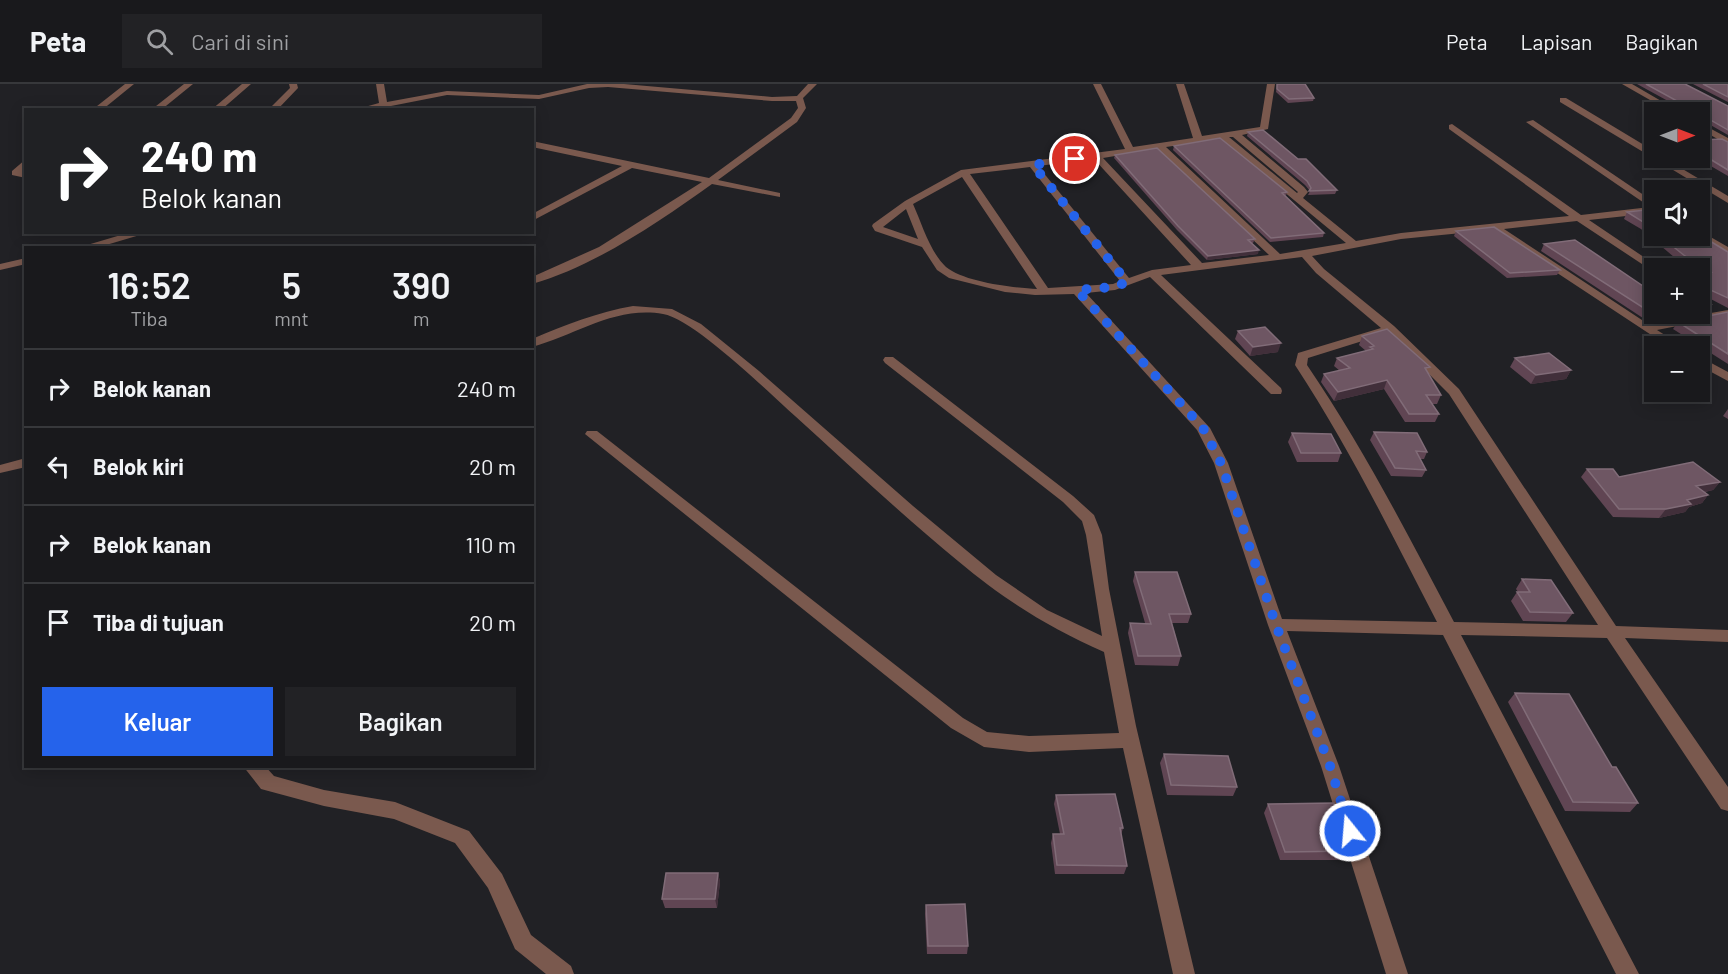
<!DOCTYPE html>
<html lang="id">
<head>
<meta charset="utf-8">
<style>
  :root { --surface:#19191c; --page:#222225; --text:#f1f3f6; --muted:#9fa0a3; --line:#37383b; --accent:#2563eb }
  body { margin:0; font-family:Barlow,sans-serif; background:var(--page); color:var(--text); height:100vh; display:flex; flex-direction:column; font-size:22px; white-space:nowrap }
  * { box-sizing:border-box; margin:0 }
  p { font-size:20px; color:var(--muted) }
  .icon { flex:none; width:33px; height:33px; fill:none; stroke:currentColor; stroke-width:2; stroke-linecap:round; stroke-linejoin:round }
  .map { position:relative; flex:1; overflow:hidden }
  .drawer { position:absolute; left:24px; top:162px; width:510px; height:522px; display:flex; flex-direction:column; background:var(--surface); border-radius:0px; box-shadow:0 3px 15px #0003,0 0 0 2px var(--line) }
  .drawer>* { flex:none }
  .banner { position:absolute; left:24px; top:24px; width:510px; height:126px; border-radius:0px; box-shadow:0 3px 15px #0003,0 0 0 2px var(--line); background:#202124; color:#fff; overflow:hidden }
  .needle { width:39px; rotate:90deg }
  .tools { position:absolute; left:1644px; top:18px; display:grid; gap:12px }
  .tools a { display:grid; place-items:center; width:66px; height:66px; border-radius:0px; background:var(--surface); box-shadow:0 3px 15px #0003,0 0 0 2px var(--line); font-size:30px }
  .pin { position:absolute; display:grid; place-items:center; width:51px; height:51px; color:#fff; margin:-26px; border:3px solid #fff; border-radius:50%; box-shadow:0 2px 6px #0007 }
  .me { position:absolute; width:66px; margin:-33px; rotate:343deg; stroke-linejoin:round; filter:drop-shadow(0 0 4px #0008) }
  .turn { display:flex; align-items:center; gap:21px; height:126px; padding:0 18px; font-size:27px }
  .turn .icon { width:78px; height:78px; stroke-width:2.5 }
  .turn b { display:block; font-size:42px; line-height:51px }
  .eta { display:flex; justify-content:space-evenly; align-items:center; height:102px; text-align:center }
  .eta b { font-size:36px; font-weight:600; line-height:42px }
  .button { display:flex; gap:12px; margin-top:auto; padding:12px 18px }
  .button a { flex:1; height:69px; border-radius:0px; background:var(--accent); color:#fff; font-size:24px; font-weight:600; line-height:69px; text-align:center }
  .button a+a { background:var(--page); color:var(--text) }
  ul { padding:0; list-style:none }
  li { display:flex; align-items:center; gap:18px; height:78px; padding:0 18px; border-top:2px solid var(--line) }
  li div { flex:1 }
  li b { display:block; font-size:22px }
  li em { font-style:normal }
  header { display:flex; align-items:center; gap:36px; box-sizing:border-box; height:84px; padding:0 30px; background:var(--surface); border-bottom:2px solid var(--line) }
  header strong { font-size:28px }
  nav { display:flex; gap:33px; margin-inline-start:auto; font-size:21px }
  .search { width:420px; height:54px; background:var(--page); display:flex; align-items:center; gap:15px; box-sizing:border-box; padding:0 21px; border-radius:0px; color:var(--muted); font-size:22px }
  .map>svg:first-child { display:block }
</style>
</head>
<body>
<header>
<strong>Peta</strong>
<div class="search"><svg class="icon" aria-label="search" viewBox="0 0 24 24"><circle cx="10" cy="10" r="6"/><path d="M15 15l6 6"/></svg>Cari di sini</div>
<nav><a>Peta</a><a>Lapisan</a><a>Bagikan</a></nav>
</header>
<div class="map">
<svg width="1728" height="890" viewBox="0 0 1728 890">
  <rect width="100%" height="100%" fill="#212125"/>
  <g fill="none" stroke-linecap="round" stroke-linejoin="round">
    <path fill="#7a594e" fill-rule="evenodd" d="M125,0H134L102,26H92Z
      M184,0H193L161,26H151Z
      M242,0H251L221,26H211Z
      M289,0H297L298,4L277,26H268L290,4Z
      M376,0H384L387,18L447,7L539,11L587,0H624L772,13L797,12L808,0H817L803,14L806,24L797,38L718,96L780,109V113L712,100C659,138 595,182 532,200V193L599,163L702,98L632,84L532,137V130L622,82L532,63V57L709,94L791,34L798,24L796,17H772L608,3L589,4L539,15L447,11L391,22L395,26H354L379,19Z
      M1093,0H1101L1133,63L1193,54L1176,0H1184L1202,52L1260,43L1267,0H1275L1268,45L1242,51L1304,103L1308,108L1303,114L1356,157L1401,149L1569,132L1449,45V41L1452,40L1581,131L1650,123L1526,38L1533,36L1654,118V129L1589,136L1660,184L1651,186L1577,137L1504,145L1648,240L1728,226V232L1657,246L1682,262H1668L1492,146L1401,155L1312,172L1324,185L1394,242L1459,305L1616,542L1728,546V558L1625,554L1728,703V727L1721,725L1607,554L1461,551L1639,890H1616L1443,551L1287,547L1339,682L1408,890H1386L1321,682L1268,541L1214,379L1197,346L1074,210L1035,211L1005,208L949,194L937,186L922,163L875,147L872,142L873,140L905,117L961,86L1125,65ZM1229,53H1233L1298,108L1297,109ZM1220,55L1346,159L1280,170L1166,63ZM1157,65L1269,171L1202,179L1103,74ZM1094,75L1191,181L1152,186L1129,194L1038,82ZM1030,83L1120,197L1113,200L1048,204L970,90ZM962,93L1037,205C1014,204 964,198 946,183C930,168 922,140 913,120ZM906,125L918,155L883,143ZM1302,173L1316,189L1381,244L1298,269L1295,281C1349,363 1392,451 1437,538L1282,535L1228,379L1210,344L1086,209L1115,206L1150,193L1271,310H1281L1282,307L1281,304L1161,191ZM1388,249L1449,310L1598,541L1454,538C1408,451 1363,363 1307,281L1308,274Z
      M1622,0H1632L1680,28H1671Z
      M1560,14H1566L1654,67V74H1664L1728,112V119L1560,18Z
      M1700,39L1728,54V61L1700,45Z
      M26,75V84L22,87L26,88V94L12,91V87Z
      M1700,147L1728,163V171L1696,152H1700Z
      M131,148H150L96,164H77Z
      M26,174V180L0,186V180Z
      M633,222L672,225L701,240L759,287L913,422L996,491L1047,526L1102,552L1086,451L1082,437L1063,418L885,279L883,276L885,273H893L1073,412L1094,431L1102,451L1109,505L1136,642L1195,890H1173L1123,664L1029,668L984,663L951,644L585,350L587,347H597L963,634L987,648L1029,652L1119,649L1104,568C1048,543 1006,517 958,477C902,431 849,381 795,332C769,309 694,235 663,230C614,222 577,251 532,263V255C565,241 598,228 633,222Z
      M1700,273L1728,288V297L1700,282Z
      M26,374V383L0,389V381Z
      M243,682H265L274,692L324,706L395,718L469,747L502,790L531,851L571,882L574,890H546L515,865L488,804L455,759L394,735L324,722L261,705Z"/>
  </g>
  <path fill="#604553" d="M1277,0H1305L1314,14L1313,17L1288,19L1276,8Z
    M1637,0H1685L1728,22V51L1700,35V28H1688Z
    M1693,0H1728V18Z
    M1248,48L1337,106L1335,110L1308,111L1310,107L1305,101L1247,52Z
    M1700,56L1728,58V92L1697,74H1700Z
    M1174,62L1287,108L1286,112L1324,149L1323,153L1270,158L1173,66Z
    M1115,71L1255,155L1253,159H1252L1258,170L1207,176L1177,146L1114,74Z
    M1654,125V152H1700L1728,168V224L1703,211L1706,227L1700,228V184H1690L1681,179L1641,145L1624,135L1627,128Z
    M1456,147L1560,186L1557,191L1507,194L1454,152Z
    M1544,160L1649,206L1654,230L1649,238L1541,167Z
    M1728,228V280L1673,245L1678,238Z
    M1238,247L1278,268L1250,272L1235,255Z
    M1362,252L1428,289L1441,311L1437,320H1432L1439,330L1435,338H1405L1384,305L1334,317L1321,298L1324,290L1340,287L1334,282L1337,274L1366,267L1359,261Z
    M1515,274L1571,286L1566,295L1531,300L1510,283Z
    M1728,325V335L1723,332Z
    M1374,348L1427,368L1424,375H1420L1426,386L1422,393L1391,392L1370,356Z
    M1292,349L1341,369L1338,378H1297L1288,358Z
    M1587,385L1619,393L1720,398L1713,406L1705,408L1708,411L1702,419L1689,423L1685,428L1659,434L1613,433L1581,393Z
    M1135,488L1191,530L1188,539H1172L1181,572L1178,582L1135,581L1128,549L1130,539H1145L1133,497Z
    M1522,495L1573,529L1566,538L1523,537L1511,517L1517,508H1518L1516,505Z
    M1515,609L1638,719L1630,728L1565,727L1508,618Z
    M1164,670L1237,703L1233,712L1167,711L1160,679Z
    M1056,711L1123,744L1121,751L1127,782L1124,790H1055L1051,759L1053,750H1060L1054,720Z
    M1268,720L1353,767L1347,776H1280L1264,729Z
    M718,789L720,798L717,824H665L662,815Z
    M926,821L968,862L967,870H927L925,830Z"/>
  <path fill="#412f3a" d="M1259,166L1258,170L1207,176L1208,172Z
    M1711,220L1706,227L1700,228V222Z
    M1653,230H1692L1649,238Z
    M1281,259L1278,268L1250,272L1253,263Z
    M1571,286L1566,295L1531,300L1536,291Z
    M1387,296L1384,305L1334,317L1338,308Z
    M1720,398L1713,406L1690,411L1696,402Z
    M1708,411L1702,419L1689,423L1685,428L1659,434L1666,425L1687,416Z
    M718,789L720,798L717,824L715,815Z"/>
  <path fill="#6e5663" stroke="#816c78" stroke-width="1.5" d="M1277,0H1305L1314,14L1289,15L1277,5Z
    M1646,0H1685L1728,22V46L1700,30V28H1697Z
    M1703,0H1728V13Z
    M1263,46L1298,75H1306L1337,106L1309,107L1311,104L1307,97L1248,48Z
    M1220,54L1287,108L1282,109L1324,149L1271,154L1174,62Z
    M1722,55L1728,58V86L1700,69V56Z
    M1157,64L1255,155L1248,156L1259,166L1208,172L1178,142L1115,71Z
    M1654,125V147L1645,139L1627,128Z
    M1494,143L1560,186L1510,189L1456,147Z
    M1700,151L1728,168V214L1704,203L1702,213L1711,220L1700,222V200L1704,199L1700,196V189L1711,188L1685,172L1660,152H1700Z
    M1575,156L1649,206L1654,205V230H1658H1653L1544,160Z
    M1728,228V270L1678,238Z
    M1265,243L1281,259L1253,263L1238,247Z
    M1387,245L1430,283L1425,284L1441,311H1426L1439,330H1409L1387,296L1338,308L1324,290L1350,284L1337,274L1373,265L1370,263L1374,262L1362,252Z
    M1549,269L1571,286L1536,291L1515,274Z
    M1374,348L1417,349L1427,368L1416,367L1426,386L1395,384Z
    M1292,349L1331,350L1341,369H1301Z
    M1693,378L1720,398L1696,402L1708,411L1687,416L1691,420L1666,425H1619L1587,385H1613L1619,393Z
    M1135,488H1177L1191,530H1169L1181,572H1138L1130,539L1151,540Z
    M1522,495L1551,496L1573,529L1530,528L1517,508H1530Z
    M1515,609L1569,610L1612,683H1616L1638,719L1573,718Z
    M1164,670L1228,672L1237,703L1171,701Z
    M1115,710L1123,744H1120L1127,782L1057,781L1053,750H1064L1056,711Z
    M1334,719L1353,767L1285,768L1268,720Z
    M666,789H718L715,815H662Z
    M965,820L968,862H928L926,821Z"/>
  <g fill="none" stroke-linecap="round" stroke-linejoin="round">
    <path stroke="#2563eb" stroke-width="10" stroke-dasharray="0 18" d="M1075,75L1033,81L1127,198L1114,203L1077,206L1203,344L1221,379L1276,541L1330,682L1350,747"/>
  </g>
</svg>
<div class="tools">
<a><svg class="needle" viewBox="-14 -14 28 28"><path d="M0-13l5 13h-10z" fill="#e53935"/><path d="M0 13l5-13h-10z" fill="#9fa0a3"/></svg></a>
<a><svg class="icon" aria-label="sound" viewBox="0 0 24 24"><path d="M4 9h4l5-4v14l-5-4H4zM17 9q2 3 0 6"/></svg></a>
<a>+</a>
<a>−</a>
</div>
<div class="pin" style="left:1075px;top:75px;background:#d93025"><svg class="icon" aria-label="arrive" viewBox="0 0 24 24"><path d="M6 21V4h12l-3 4 3 4H6"/></svg></div>
<svg class="me" style="left:1350px;top:747px" viewBox="-20 -20 40 40"><circle r="17" fill="#2563eb" stroke="#fff" stroke-width="3"/><path d="M0-11L8 9 0 5-8 9z" fill="#fff"/></svg>
<div class="banner">
<div class="turn"><svg class="icon" aria-label="right" viewBox="0 0 24 24"><path d="M7 20v-9h11M14 6l5 5-5 5"/></svg><div><b>240 m</b>Belok kanan</div></div>
</div>
<section class="drawer">
<div class="eta">
<div><b>16:52</b><p>Tiba</p></div>
<div><b>5</b><p>mnt</p></div>
<div><b>390</b><p>m</p></div>
</div>
<ul>
<li><svg class="icon" aria-label="right" viewBox="0 0 24 24"><path d="M7 20v-9h11M14 6l5 5-5 5"/></svg><div><b>Belok kanan</b></div><em>240 m</em></li>
<li><svg class="icon" aria-label="left" viewBox="0 0 24 24"><path d="M17 20v-9H6M10 6l-5 5 5 5"/></svg><div><b>Belok kiri</b></div><em>20 m</em></li>
<li><svg class="icon" aria-label="right" viewBox="0 0 24 24"><path d="M7 20v-9h11M14 6l5 5-5 5"/></svg><div><b>Belok kanan</b></div><em>110 m</em></li>
<li><svg class="icon" aria-label="arrive" viewBox="0 0 24 24"><path d="M6 21V4h12l-3 4 3 4H6"/></svg><div><b>Tiba di tujuan</b></div><em>20 m</em></li>
</ul>
<div class="button"><a>Keluar</a><a>Bagikan</a></div>
</section>
</div>
</body>
</html>
